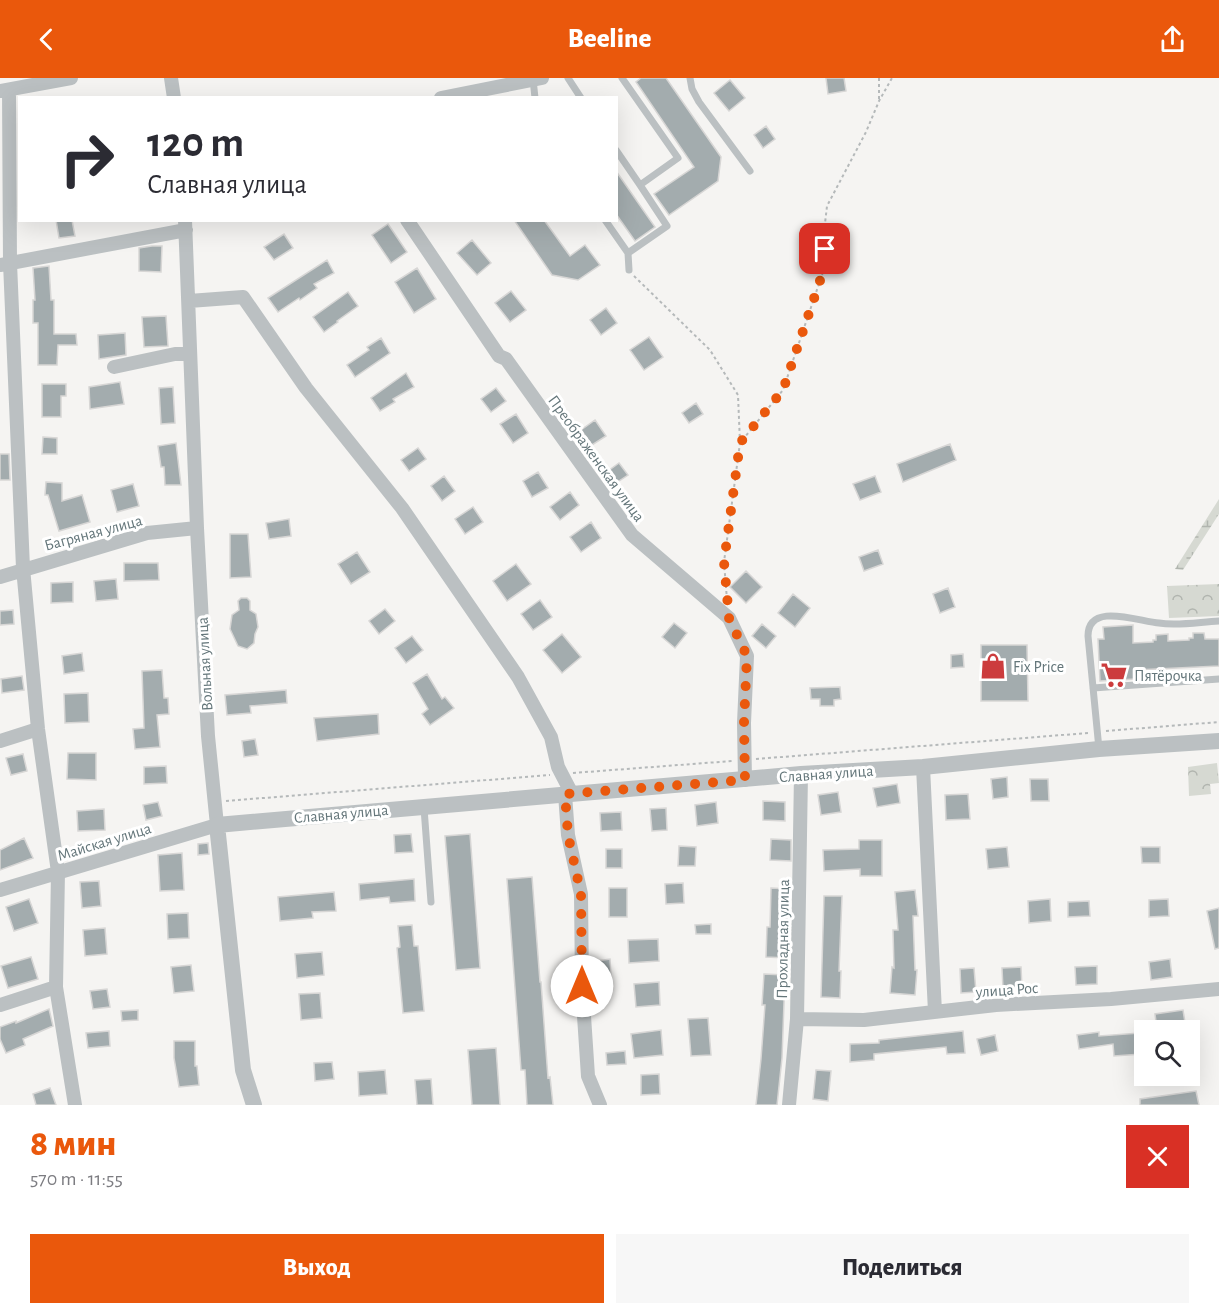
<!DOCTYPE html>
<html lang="ru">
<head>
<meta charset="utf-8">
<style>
  :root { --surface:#fff; --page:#f7f7f7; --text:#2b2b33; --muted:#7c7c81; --accent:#ea580c }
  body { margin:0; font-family:"Alegreya Sans",sans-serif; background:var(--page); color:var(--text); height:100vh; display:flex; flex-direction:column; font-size:22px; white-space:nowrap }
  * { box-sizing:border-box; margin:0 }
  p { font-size:20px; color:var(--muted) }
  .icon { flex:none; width:33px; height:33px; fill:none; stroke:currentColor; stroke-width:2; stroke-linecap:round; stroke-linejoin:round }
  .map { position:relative; height:1027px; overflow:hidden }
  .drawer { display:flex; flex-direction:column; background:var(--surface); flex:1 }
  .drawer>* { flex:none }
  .top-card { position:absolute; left:18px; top:18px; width:600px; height:126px; border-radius:0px; box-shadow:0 6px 24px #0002; background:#fff; color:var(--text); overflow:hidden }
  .tools { position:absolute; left:1134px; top:942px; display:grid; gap:12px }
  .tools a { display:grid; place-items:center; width:66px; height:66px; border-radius:0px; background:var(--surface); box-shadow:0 6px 24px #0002; font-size:30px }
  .pin { position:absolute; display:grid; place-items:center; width:51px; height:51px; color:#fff; margin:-26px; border-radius:12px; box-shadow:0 3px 9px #0006 }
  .me { position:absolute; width:66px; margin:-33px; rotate:0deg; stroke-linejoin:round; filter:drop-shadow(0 0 4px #0008) }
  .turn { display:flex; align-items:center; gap:21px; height:126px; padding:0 30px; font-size:27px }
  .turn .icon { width:78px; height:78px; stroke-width:2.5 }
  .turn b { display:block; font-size:42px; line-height:51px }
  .round { display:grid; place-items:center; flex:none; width:63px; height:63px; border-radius:0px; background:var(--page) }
  .summary { display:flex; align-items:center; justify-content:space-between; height:102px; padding:0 30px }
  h1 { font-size:36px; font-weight:800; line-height:45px; color:var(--accent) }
  .primary-button { display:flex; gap:12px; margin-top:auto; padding:12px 30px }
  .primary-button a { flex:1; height:69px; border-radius:0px; background:var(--accent); color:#fff; font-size:24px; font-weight:800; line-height:69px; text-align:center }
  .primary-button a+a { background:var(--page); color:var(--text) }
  header { display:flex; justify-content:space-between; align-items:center; height:78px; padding:0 30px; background:var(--accent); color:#fff; font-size:27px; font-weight:800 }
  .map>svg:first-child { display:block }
</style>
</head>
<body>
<header><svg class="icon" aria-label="back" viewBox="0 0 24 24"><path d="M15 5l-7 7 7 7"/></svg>Beeline<svg class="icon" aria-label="share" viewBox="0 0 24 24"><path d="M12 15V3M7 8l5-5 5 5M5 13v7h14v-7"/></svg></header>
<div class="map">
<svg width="1219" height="1027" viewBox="0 0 1219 1027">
  <defs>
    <pattern id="forest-crowns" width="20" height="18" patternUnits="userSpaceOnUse" patternTransform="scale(1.5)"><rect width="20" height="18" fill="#d6d9d2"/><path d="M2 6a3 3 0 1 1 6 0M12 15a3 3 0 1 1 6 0" fill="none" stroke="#b1b5af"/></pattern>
    <pattern id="wetland-marsh" width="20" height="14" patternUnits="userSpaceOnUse" patternTransform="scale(1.5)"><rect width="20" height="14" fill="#d6d9d2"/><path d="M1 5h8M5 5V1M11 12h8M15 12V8" fill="none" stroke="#b1b5af"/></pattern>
  </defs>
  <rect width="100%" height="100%" fill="#f5f4f2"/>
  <path fill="url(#forest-crowns)" d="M1219,506V538L1169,540L1167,508Z
    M1217,685L1219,705L1210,706L1211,716L1189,718L1188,689Z"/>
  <path fill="url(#wetland-marsh)" d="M1219,421V436L1183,492L1175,491Z"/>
  <path fill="#a3acae" stroke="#d7d6d5" stroke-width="1.5" d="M641,0H666L721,79L718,103L669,137L654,116L694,89L636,4Z
    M826,0H844L846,13L828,16Z
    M730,2L745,20L729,33L714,15Z
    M766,48L775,61L763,70L754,57Z
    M616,93L655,149L635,163L616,136Z
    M56,142H72L75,158L59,160Z
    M514,142H544L570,178L585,167L600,187L578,202L552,197Z
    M388,146L407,174L391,185L372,157Z
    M284,156L293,170L274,182L264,169Z
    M472,162L491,185L477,197L457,175Z
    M152,168H162L161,194L139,193V170Z
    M327,182L334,195L314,206L317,210L300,222L299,220L278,234L268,220Z
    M49,188L51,222H54V256H76L77,267H58L57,287H38V245H33V222H35L33,190Z
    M417,190L436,221L414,235L395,204Z
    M511,213L526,232L510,244L495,225Z
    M348,214L358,228L337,243L338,244L324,254L313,239Z
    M606,230L617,245L601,257L590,242Z
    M166,238L168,268L144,269L142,239Z
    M125,255L126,277L99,281L98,257Z
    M649,259L663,279L644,292L630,272Z
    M381,260L390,275L355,299L347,287L369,272L367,269Z
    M406,295L414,309L393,321L395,324L380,333L371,320Z
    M120,304L124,326L90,331L89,309Z
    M42,306H66V318H61V339H42Z
    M173,309L175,345L161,346L159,310Z
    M496,310L506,323L491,334L481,321Z
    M696,325L703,336L689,345L682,335Z
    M516,336L528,355L513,365L500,346Z
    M595,342L606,358L592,367L581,352Z
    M43,359L57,360V376H42Z
    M176,365L181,407H165L164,389H161L158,368Z
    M950,366L956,382L903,404L897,386Z
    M418,370L426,381L409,393L401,382Z
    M0,376H9L10,402H0Z
    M619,385L628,397L616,405L608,393Z
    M538,394L548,410L532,419L523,403Z
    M444,398L455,413L442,423L431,408Z
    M875,398L881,414L860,422L853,406Z
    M46,404L62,405V423L82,417L90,444L59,453L48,417H45Z
    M133,406L139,428L117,434L111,412Z
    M570,414L579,427L560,442L550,429Z
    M473,429L483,444L465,456L455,441Z
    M289,441L291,458L269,461L266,445Z
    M591,444L601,460L581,474L570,459Z
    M230,456H248L251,499L230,500Z
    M878,472L883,486L864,493L859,479Z
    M357,474L370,494L351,506L338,486Z
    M124,485H158L159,502L124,503Z
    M516,486L531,506L507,523L493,503Z
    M746,493L762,509L746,525L730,509Z
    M116,501L118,521L96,523L94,503Z
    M73,504V524L51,525V505Z
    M948,510L955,529L940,535L933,516Z
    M793,516L810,530L795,549L778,535Z
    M241,520H247L250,523V532L256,536L258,549L255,556L254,565L247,571L238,568L230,551L232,537L239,532L238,523Z
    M540,522L552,539L533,552L521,536Z
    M385,531L395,543L379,556L369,543Z
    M13,532L14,546L0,547V533Z
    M674,545L687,555L675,570L662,559Z
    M762,546L776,558L766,570L752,558Z
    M1133,547V565L1153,564V562H1156V557L1168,556V563L1189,562V560H1193V555H1204L1205,561H1219V588L1136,592V601L1100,603L1098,561H1104L1103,549Z
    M562,556L581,579L562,595L543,572Z
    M412,558L423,572L406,585L395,570Z
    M981,567H1027L1028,623H981Z
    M82,575L84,593L64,596L62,578Z
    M963,576L964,589L951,590V577Z
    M162,592L164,620H168L169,636L157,637L160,669L135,671L133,651L144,650L142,593Z
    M427,596L442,621L445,619L454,630L430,647L422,636L428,631L413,605Z
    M22,598L24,612L2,615L1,601Z
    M840,609L841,621L834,622V628H820V621H811L810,610Z
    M286,612L287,625L250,628L251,635L227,637L225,617Z
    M88,615L89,644L65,645L64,616Z
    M378,636L379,656L317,663L314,640Z
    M255,661L258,677L244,679L242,663Z
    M68,675H96V702L67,701Z
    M23,676L27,693L11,697L6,680Z
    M166,688L167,705L144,706V689Z
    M1007,699L1008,719L993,721L991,701Z
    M1030,701H1048L1049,723H1031Z
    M897,706L900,725L877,729L873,710Z
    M838,714L841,734L821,737L818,717Z
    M968,716L970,741L946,742L945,717Z
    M763,723L785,724V743L763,742Z
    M158,724L162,738L146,742L143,727Z
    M716,724L718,745L697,748L695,727Z
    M666,730L667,752L652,753L650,731Z
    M104,731L105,752L78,753L77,733Z
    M621,734L622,752L601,753L600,735Z
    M411,756L413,774L395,775L394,757Z
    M470,756L480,890L456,892L445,758Z
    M24,760L33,780L0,792V772Z
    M771,761L791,762V783L770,782Z
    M859,762H882V798H860V791L824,793L823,772L859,771Z
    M208,765L209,776L198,777V766Z
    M679,768L696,769L695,788H678Z
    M1007,769L1009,789L988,791L986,771Z
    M1141,769H1160V785H1142Z
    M606,771H622V790H606Z
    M182,775L184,812L160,813L158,777Z
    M532,799L540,904H541L548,1000L550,999L553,1027H527L525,992H521L507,801Z
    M414,801L415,823L390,825L389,819L360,822L359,806Z
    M99,803L101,828L82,830L80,804Z
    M683,805L684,825L666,826L665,806Z
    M609,810H627V839H609Z
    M771,810L789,811L787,880L766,879L767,849H770Z
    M915,812L918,838H913L915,892H917L915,917L890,915L892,889L894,890L893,852H898L895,814Z
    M334,814L336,833L312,834L313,840L280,843L278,819Z
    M824,818H842L839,893H841L840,920L821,919Z
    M29,821L38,845L14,853L6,829Z
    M1050,821L1051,843L1029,845L1028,823Z
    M1168,821L1169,838L1149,839V822Z
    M1089,823L1090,838L1068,839V824Z
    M1219,830V870L1215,871L1207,833Z
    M188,835L189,860L168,861L167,836Z
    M711,846V856H696L695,847Z
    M412,847L414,868H418L424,933L403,935L397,870L400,869L398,848Z
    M105,850L107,876L85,878L83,852Z
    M658,861L659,883L629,885L628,862Z
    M322,874L324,897L297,900L295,876Z
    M31,879L38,901L8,910L1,888Z
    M610,881L611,899L599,900L597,883Z
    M1170,881L1172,899L1151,902L1149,884Z
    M191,887L194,913L174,915L171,889Z
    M1097,888V906L1076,907L1075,889Z
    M1021,889L1022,910L1003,911L1002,890Z
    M974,890L976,914L961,915L960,891Z
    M764,896L785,897L782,980L777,1027H756L761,981L765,927H762Z
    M659,904L660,927L636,929L634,906Z
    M107,911L110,929L93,931L90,913Z
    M320,915L322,940L301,942L299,916Z
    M49,931L53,948L23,961L25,967L6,975L0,961V949L16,943V945Z
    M138,932V942L122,943L121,933Z
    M1183,932L1186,951L1157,952L1155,936Z
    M708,940L711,977L691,978L688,941Z
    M661,952L663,977L634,980L631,956Z
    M109,953L110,968L88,970L86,955Z
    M963,953L965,975L947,976L946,969L874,976V982L850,984V966L879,965V962Z
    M1099,954V958L1140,955L1142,976L1114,978L1113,966L1079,971L1077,957Z
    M995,957L998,973L981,977L977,961Z
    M174,963H195V988H197L199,1007L179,1009L174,980Z
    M496,970L500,1027H472L468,972Z
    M625,973L626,986L607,987L606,975Z
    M332,984L334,1001L315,1003L314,985Z
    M385,992L387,1016L359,1018L358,994Z
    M816,992L831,993L828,1023L813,1021Z
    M659,996L660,1016L641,1017V997Z
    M431,1001L433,1027H417L415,1002Z
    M50,1010L56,1027H36L33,1016Z
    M1196,1013L1199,1027H1140V1021Z"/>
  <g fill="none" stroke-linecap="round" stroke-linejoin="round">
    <path stroke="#b5b9ba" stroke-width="2" stroke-dasharray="3 3" stroke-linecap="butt" d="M879,21V0
      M634,198L710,272L738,317L740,365
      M727,522L724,484L740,365L783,312L825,188L824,154L827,128L866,54L879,23L892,0
      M1106,653L1219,644
      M756,681L1088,655
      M573,695L732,683
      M226,723L550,697"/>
    <path stroke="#bbc0c2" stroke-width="7" d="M568,0L581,20
      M690,0L692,11L699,24L750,93
      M533,1L535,20
      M616,72L640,107L678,80L622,0
      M605,142L628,175L629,192
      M628,175L667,148L640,107
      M1093,610L1219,601
      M1099,671L1088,558C1088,523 1140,544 1159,545C1178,548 1199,544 1219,543
      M424,730L431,824"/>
    <path stroke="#bbc0c2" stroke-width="14" d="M171,0L174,20
      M9,12L10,185L23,490L38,651L58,794L56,909L75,1027
      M0,13L71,0
      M441,20L542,0
      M407,142L499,278L506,281L632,457L729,540L747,578L744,645L745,702
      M0,187L186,152
      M189,223L243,219L306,310L402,430L518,599L551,659L558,689L572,716
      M114,289L175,276H190
      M0,499L147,455L197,450
      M0,663L38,651
      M923,689L935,934
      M565,716L568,757L581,816L582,908L588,998L600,1027
      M0,812L217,747L208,658L197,450L185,142
      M0,927L56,909
      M797,941L864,942L996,927L1111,921L1219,911
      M789,1027L797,941L801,696"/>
    <path stroke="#bbc0c2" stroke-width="16" d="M254,1027L243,992L217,747L801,696L923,689L1099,671L1219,663"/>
  </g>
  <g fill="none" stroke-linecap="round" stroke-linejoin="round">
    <path stroke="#ea580c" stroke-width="10" stroke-dasharray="0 18" d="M582,908L581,816L568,757L565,716L745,702L744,645L747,578L729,540L724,484L740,365L783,312L825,188V171"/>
  </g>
  <defs>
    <g id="shop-bare" transform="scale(2.07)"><path d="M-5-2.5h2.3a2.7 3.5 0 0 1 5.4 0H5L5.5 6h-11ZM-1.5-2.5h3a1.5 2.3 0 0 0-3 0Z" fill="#cc3c3d" stroke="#fff" stroke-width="2.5" paint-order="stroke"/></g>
    <g id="supermarket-bare" transform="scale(2.07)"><path d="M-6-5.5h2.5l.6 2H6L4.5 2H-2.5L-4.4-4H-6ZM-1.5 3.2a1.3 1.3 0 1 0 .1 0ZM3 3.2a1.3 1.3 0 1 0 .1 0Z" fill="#cc3c3d" stroke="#fff" stroke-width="2.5" paint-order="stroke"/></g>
  </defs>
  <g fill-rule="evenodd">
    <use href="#shop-bare" x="993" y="588"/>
    <use href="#supermarket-bare" x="1114" y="597"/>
  </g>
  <g text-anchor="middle" stroke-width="6" stroke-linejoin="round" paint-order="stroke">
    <g font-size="16" fill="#64767a" stroke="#fff">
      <text transform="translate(597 380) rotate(54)" y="6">Преображенская улица</text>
      <text transform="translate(93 454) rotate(-15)" y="6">Багряная улица</text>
      <text transform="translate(204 586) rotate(-93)" y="6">Вольная улица</text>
      <text transform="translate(826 695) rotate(-4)" y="6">Славная улица</text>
      <text transform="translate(341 735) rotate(-5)" y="6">Славная улица</text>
      <text transform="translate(104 763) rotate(-17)" y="6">Майская улица</text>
      <text transform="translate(782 861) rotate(-89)" y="6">Прохладная улица</text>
      <text transform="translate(1007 911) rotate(-4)" y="6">улица Рос</text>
    </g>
    <g font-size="16" fill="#64767a" stroke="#fff" text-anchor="start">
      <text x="1013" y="594">Fix Price</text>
      <text x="1134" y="603">Пятёрочка</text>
    </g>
  </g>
</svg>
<div class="tools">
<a><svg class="icon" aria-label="search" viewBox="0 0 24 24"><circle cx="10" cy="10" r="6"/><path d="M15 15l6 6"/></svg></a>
</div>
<div class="pin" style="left:825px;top:171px;background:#d93025"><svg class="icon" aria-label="arrive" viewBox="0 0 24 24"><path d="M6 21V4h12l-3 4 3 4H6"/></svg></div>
<svg class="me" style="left:582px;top:908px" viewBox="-20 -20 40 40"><circle r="19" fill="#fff"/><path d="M0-13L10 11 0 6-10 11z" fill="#ea580c"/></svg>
<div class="top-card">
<div class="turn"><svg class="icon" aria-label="right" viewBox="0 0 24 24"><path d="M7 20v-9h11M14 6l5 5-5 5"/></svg><div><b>120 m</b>Славная улица</div></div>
</div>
</div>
<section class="drawer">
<div class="summary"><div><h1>8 мин</h1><p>570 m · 11:55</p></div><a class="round" style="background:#d93025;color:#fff"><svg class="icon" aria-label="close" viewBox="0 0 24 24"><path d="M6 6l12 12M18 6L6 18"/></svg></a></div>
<div class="primary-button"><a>Выход</a><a>Поделиться</a></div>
</section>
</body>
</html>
